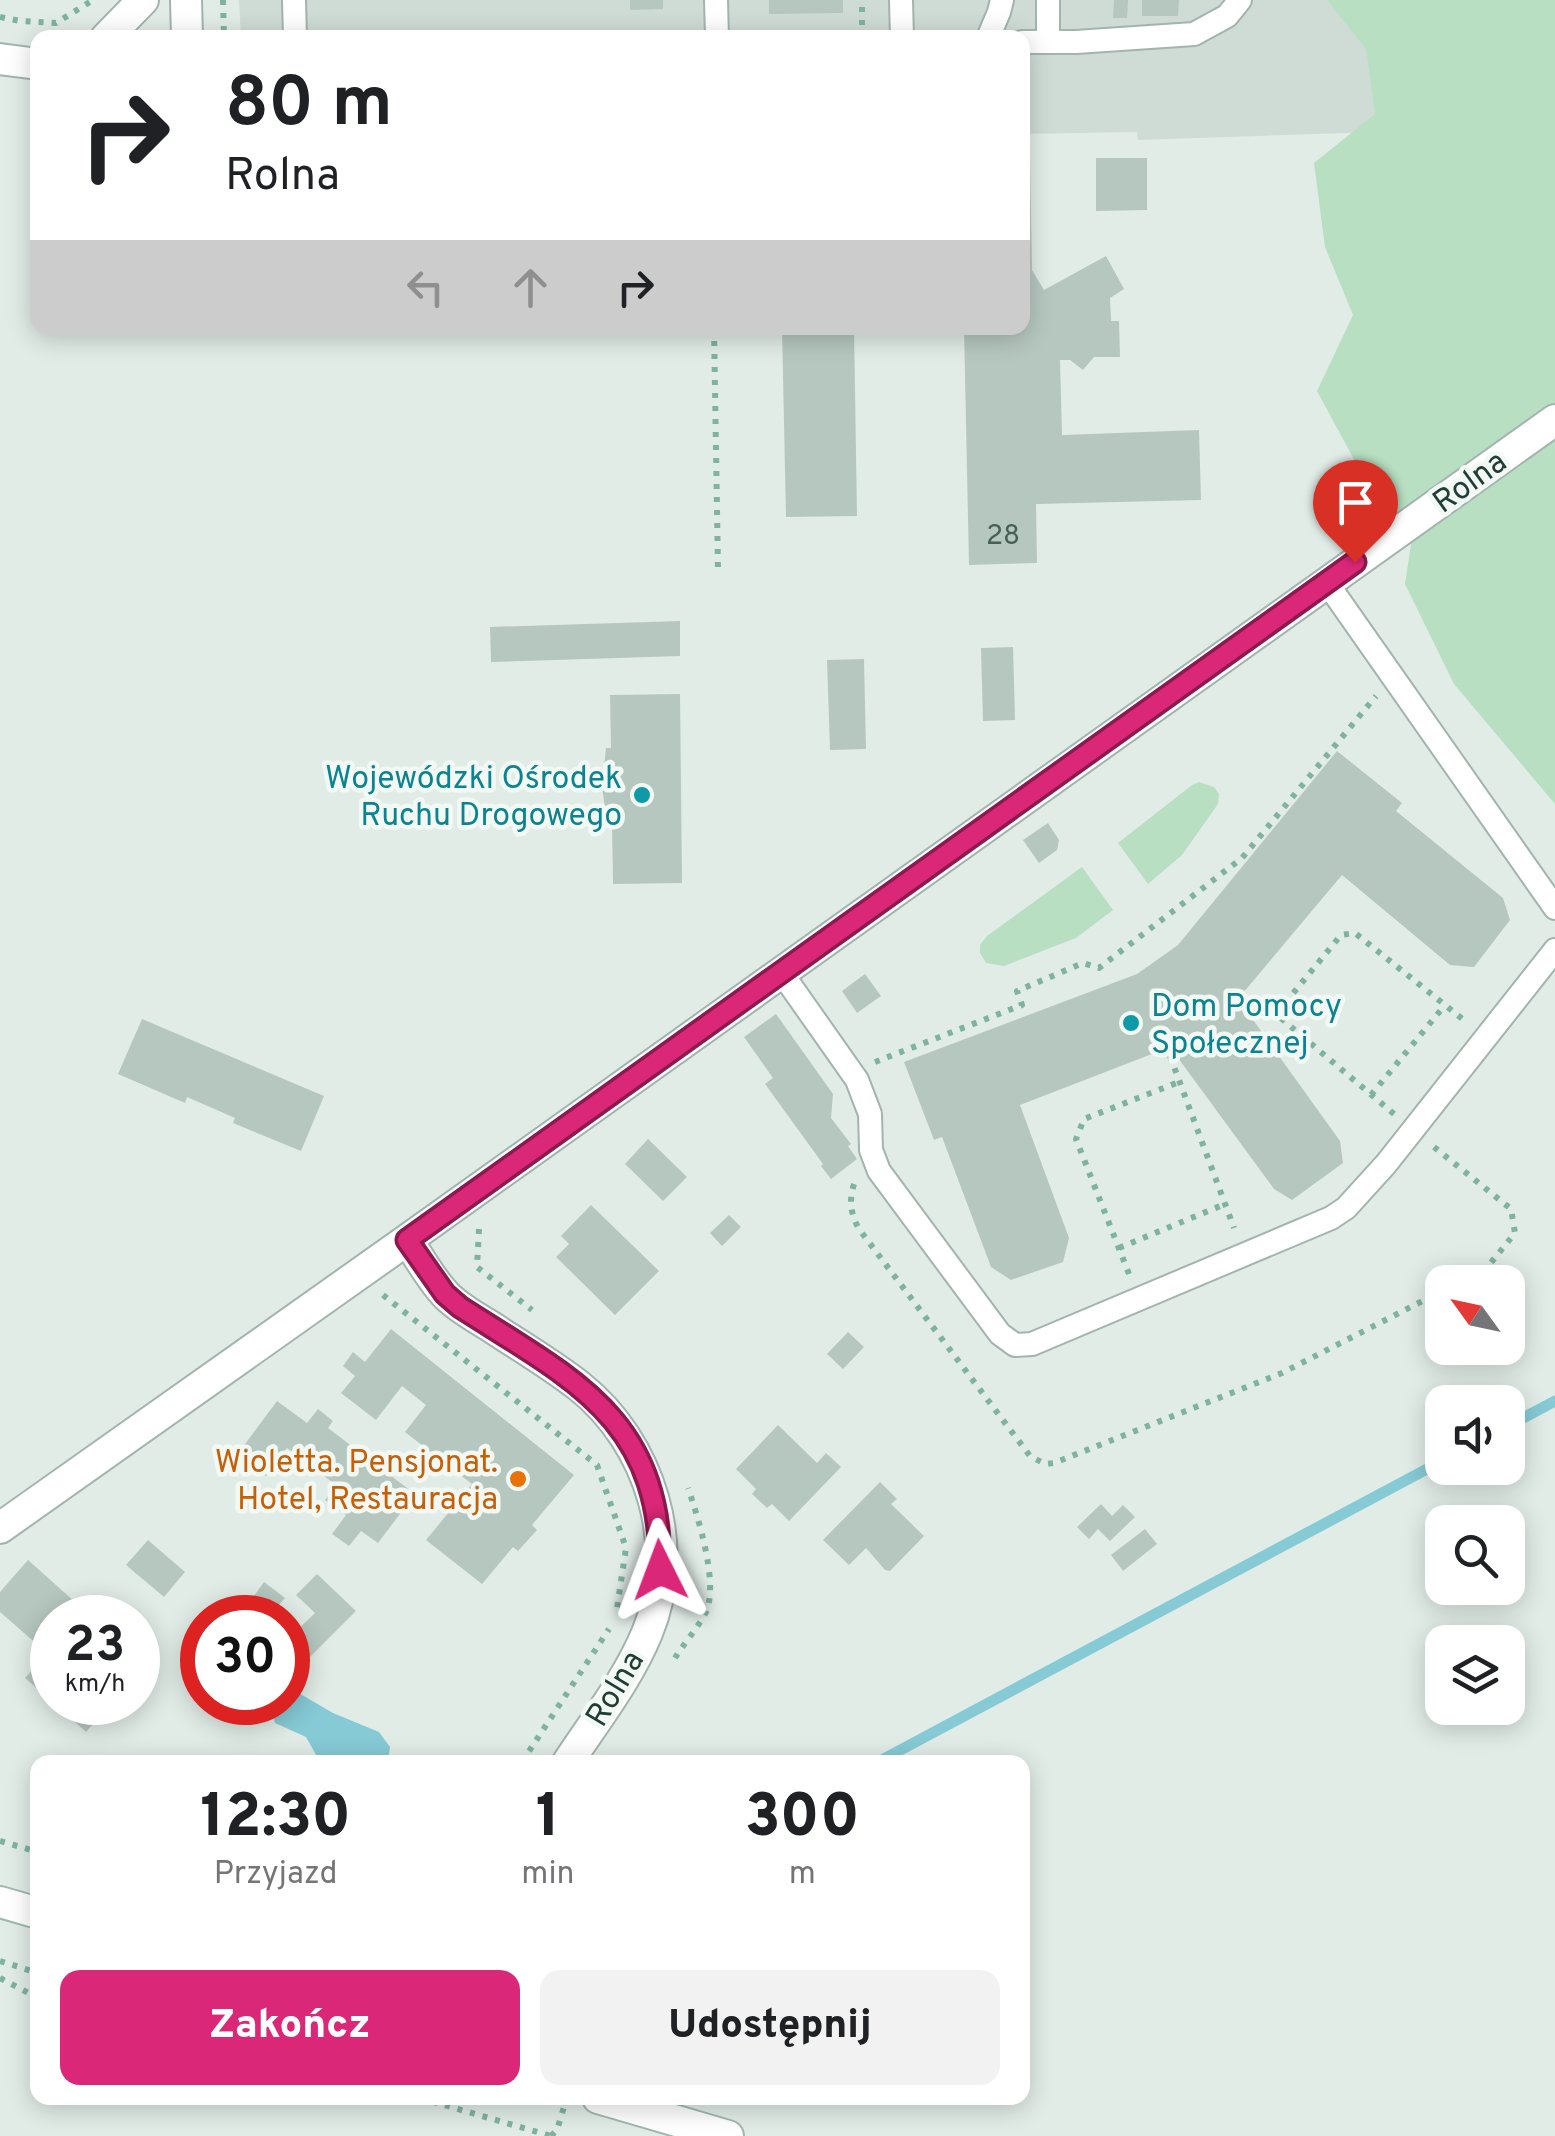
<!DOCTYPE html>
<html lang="pl">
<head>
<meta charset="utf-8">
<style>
  :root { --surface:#fff; --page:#f2f2f2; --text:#202124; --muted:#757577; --accent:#db2777 }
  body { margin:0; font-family:Overpass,sans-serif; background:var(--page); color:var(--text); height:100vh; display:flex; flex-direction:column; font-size:38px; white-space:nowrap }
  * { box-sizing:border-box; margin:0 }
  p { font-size:32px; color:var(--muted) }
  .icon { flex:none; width:55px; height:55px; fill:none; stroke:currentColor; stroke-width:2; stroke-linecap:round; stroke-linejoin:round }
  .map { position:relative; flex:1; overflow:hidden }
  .side { position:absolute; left:30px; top:1755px; width:1000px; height:350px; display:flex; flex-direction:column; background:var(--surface); border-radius:20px; box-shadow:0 5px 25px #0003 }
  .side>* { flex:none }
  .top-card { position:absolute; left:30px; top:30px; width:1000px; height:305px; border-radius:20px; box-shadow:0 5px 25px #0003; background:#fff; color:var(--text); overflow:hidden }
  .needle { width:65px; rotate:303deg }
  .fabs { position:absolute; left:1425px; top:1265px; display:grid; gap:20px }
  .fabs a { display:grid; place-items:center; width:100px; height:100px; border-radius:20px; background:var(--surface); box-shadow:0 5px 25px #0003; font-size:50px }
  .speed { position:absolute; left:30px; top:1595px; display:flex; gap:20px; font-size:50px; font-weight:700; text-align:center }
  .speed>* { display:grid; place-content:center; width:130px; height:130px; border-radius:50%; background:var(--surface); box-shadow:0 5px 25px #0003; line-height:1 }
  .speed small { font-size:25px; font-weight:400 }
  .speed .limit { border:15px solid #d22; background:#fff; color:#111 }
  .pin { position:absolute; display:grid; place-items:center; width:85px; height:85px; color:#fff; margin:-102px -42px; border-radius:50% 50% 50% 0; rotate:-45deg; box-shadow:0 0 10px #0007 }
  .pin .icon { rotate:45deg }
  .me { position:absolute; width:110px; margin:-55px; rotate:357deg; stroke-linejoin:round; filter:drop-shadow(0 0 8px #0008) }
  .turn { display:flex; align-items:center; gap:35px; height:210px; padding:0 30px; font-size:45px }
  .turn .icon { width:130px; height:130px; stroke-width:2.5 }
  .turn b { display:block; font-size:70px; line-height:85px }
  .lanes { display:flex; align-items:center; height:95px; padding:0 30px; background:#0003; justify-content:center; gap:50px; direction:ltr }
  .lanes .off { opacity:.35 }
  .eta { display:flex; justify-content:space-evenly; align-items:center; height:170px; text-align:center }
  .eta b { font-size:60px; font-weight:800; line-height:70px }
  .primary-button { display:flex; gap:20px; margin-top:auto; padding:20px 30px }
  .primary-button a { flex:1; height:115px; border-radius:20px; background:var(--accent); color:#fff; font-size:40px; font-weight:800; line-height:115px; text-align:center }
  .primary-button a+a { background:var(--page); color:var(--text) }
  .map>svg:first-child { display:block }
</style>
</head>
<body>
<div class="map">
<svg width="1555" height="2136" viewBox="0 0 1555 2136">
  <rect width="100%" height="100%" fill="#e1ece7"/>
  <path fill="#cfdcd6" d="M239,0H1406L1409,131L1138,140L1137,132L1023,134L1022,38H241Z"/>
  <path fill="#b8dfc2" d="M1327,0H1555V804L1454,684L1405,584L1413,531L1364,478L1317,391L1353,315L1325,247L1314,163L1375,114L1366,49Z
    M1199,782L1214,787L1219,794L1218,804L1182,855L1148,884L1118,843L1192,785Z
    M1082,867L1113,910L1076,938L1004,966L986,963L980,953V945L987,936Z"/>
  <path fill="#86cad5" d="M297,1692L333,1713L379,1732L390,1747L388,1762H320L306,1737L275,1723L273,1715L278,1703L288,1702V1693Z"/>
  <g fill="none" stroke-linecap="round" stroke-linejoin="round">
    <path stroke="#86cad5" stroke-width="11" d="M1508,1426L1555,1401
      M878,1762L1442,1461"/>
  </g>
  <path fill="#b6c7c0" d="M630,0H663V9L630,10Z
    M769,0H843V13L769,14Z
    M1114,0H1128L1127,18H1113Z
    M1142,0H1179L1178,16H1142Z
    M1096,158H1147V210L1096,211Z
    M1022,161H1030L1032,270L1044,290L1106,256L1124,289L1110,298L1111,321H1119L1120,357H1094L1083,370L1070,360H1060L1062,435L1199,430L1201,500L1036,504L1037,563L969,565L964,328H1022Z
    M782,328H854L857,516L786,517Z
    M680,621V656L491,662L490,627Z
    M1013,647L1015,720L983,721L981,648Z
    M864,659L866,749L830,750L827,660Z
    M680,694L682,883L613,884L612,824H607L602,786L606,748H611L610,695Z
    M1337,751L1402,803L1396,811L1503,898L1510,920L1474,967L1450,965L1342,875L1238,999L1340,1141L1343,1163L1292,1200L1274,1189L1170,1047L1020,1105L1069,1238L1063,1262L1011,1280L991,1267L942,1137L934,1140L904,1062L1137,974L1178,945Z
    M1048,823L1059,840L1057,850L1039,863L1023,840Z
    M865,974L881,996L857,1013L842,991Z
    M776,1014L833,1094L831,1118L851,1144L848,1146L857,1159L831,1179L821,1166L823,1164L765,1084L773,1078L744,1037Z
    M142,1019L324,1096L301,1151L233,1123L235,1118L187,1097L185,1103L118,1074Z
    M648,1139L687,1177L663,1201L625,1164Z
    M591,1205L659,1271L615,1315L556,1257L569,1244L561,1236Z
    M729,1215L741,1227L722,1246L710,1233Z
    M391,1329L574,1475L532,1525L537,1530L518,1551L513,1547L482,1584L426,1540L472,1484L405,1432L426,1405L402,1386L376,1420L341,1393L355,1376L343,1366L353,1352L365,1362Z
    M848,1332L864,1347L843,1369L827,1354Z
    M277,1401L307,1423L318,1409L333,1421L328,1428L415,1494L378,1543L361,1531L349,1546L332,1534L346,1515L325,1500L336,1485L287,1448L266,1476L237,1455Z
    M778,1425L817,1463L826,1453L841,1467L789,1521L772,1504L767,1508L752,1494L756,1489L736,1469Z
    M880,1482L897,1499L891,1504L924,1536L890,1571L885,1570L866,1548L849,1565L823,1540Z
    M1101,1504L1112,1516L1123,1505L1135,1517L1110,1541L1098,1529L1089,1539L1077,1527Z
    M1145,1529L1157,1544L1123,1571L1111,1555Z
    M148,1540L185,1572L164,1597L126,1565Z
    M28,1560L93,1618H52V1702L25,1678L47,1653L0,1612V1592Z
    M317,1574L356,1611L304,1663L288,1647V1639L315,1613L296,1595Z
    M264,1582L285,1598L273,1612L254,1596Z
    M53,1702H112L86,1732Z"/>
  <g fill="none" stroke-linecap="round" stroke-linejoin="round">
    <g stroke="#a3b4ae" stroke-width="26">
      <path id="service" d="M294,0L295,38
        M716,0L717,38
        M901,0L902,38
        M1048,0V42
        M988,38L999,12L1002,0
        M1022,42H1076L1194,34L1227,16L1240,0
        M1327,583L1555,908
        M781,972L857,1080L870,1114L871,1150L879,1171L1000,1334L1015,1345L1032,1344L1331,1218L1346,1208L1386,1164L1555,950"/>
    </g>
    <g stroke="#a3b4ae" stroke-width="34">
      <path id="minor" d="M186,0L187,38
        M106,38L143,0
        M0,59L38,64
        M407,1240C420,1258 431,1280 447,1296C459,1308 475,1317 490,1326C520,1346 551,1364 579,1386C650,1442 683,1547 647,1633C628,1679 595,1721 568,1762
        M0,1528L407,1240L1555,420"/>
    </g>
    <g stroke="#9fb9af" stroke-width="34">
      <path id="secondary" d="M0,1902L38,1913
        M598,2098L728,2136"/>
    </g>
    <path stroke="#7fb2a1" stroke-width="6" stroke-dasharray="5 8" stroke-linecap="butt" d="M223,0L224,38
      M0,17L20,21L56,23L93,0
      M862,38V0
      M714,328L718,569
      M1170,1056L1234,1228
      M875,1062L1022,1005L1017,991L1083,963L1099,968L1242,858L1376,696
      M1371,1095L1445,1005
      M1394,1114L1276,1014L1341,935L1355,933L1465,1021
      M1434,1147L1511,1209L1515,1233L1485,1270L1459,1282
      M854,1184C849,1200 850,1213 859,1229L1030,1456L1045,1464L1054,1463L1282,1373L1442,1291
      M479,1229L477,1267L532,1310
      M1119,1248L1225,1204
      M1129,1274L1076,1139L1084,1119L1179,1082
      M383,1295L597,1465L626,1548L617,1608
      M675,1658C684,1643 698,1628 706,1612C719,1583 698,1517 688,1488
      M522,1762L609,1629
      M0,1841L38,1852
      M0,1961L38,1973
      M0,1978L38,1998
      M420,2098L551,2136
      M551,2136L557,2130L564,2107"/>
    <use href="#service" stroke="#fff" stroke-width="22"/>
    <use href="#minor" stroke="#fff" stroke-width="30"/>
    <use href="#secondary" stroke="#fff" stroke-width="30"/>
  </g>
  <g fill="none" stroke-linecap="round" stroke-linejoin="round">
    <g stroke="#8e194d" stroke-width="25">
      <path id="route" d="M660,1570C662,1418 572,1379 460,1307L445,1294L407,1240L1355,562"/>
    </g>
    <use href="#route" stroke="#db2777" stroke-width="18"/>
  </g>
  <g fill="#0f9aa8" stroke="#f2f9f5" stroke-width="4">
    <circle cx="642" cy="795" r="10"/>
    <circle cx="1131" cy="1023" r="10"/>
  </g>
  <circle fill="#e8710a" stroke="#f2f9f5" stroke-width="4" cx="518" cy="1479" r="10"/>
  <g text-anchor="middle" stroke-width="9" stroke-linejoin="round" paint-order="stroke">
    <g font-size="28" fill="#466058">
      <text x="1003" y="544">28</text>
    </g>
    <g font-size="32" fill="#203e36" stroke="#f2f9f5">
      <text transform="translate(1469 481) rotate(-36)" y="11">Rolna</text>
      <text transform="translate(614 1688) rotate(-59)" y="11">Rolna</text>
    </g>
    <g font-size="32" fill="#0d838f" stroke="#f2f9f5" text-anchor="end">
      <text x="622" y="788">Wojewódzki Ośrodek<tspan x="622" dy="37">Ruchu Drogowego</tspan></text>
      <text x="1151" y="1016" text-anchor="start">Dom Pomocy<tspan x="1151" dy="37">Społecznej</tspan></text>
    </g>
    <g font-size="32" fill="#c56008" stroke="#f2f9f5" text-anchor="end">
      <text x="498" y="1472">Wioletta. Pensjonat.<tspan x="498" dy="37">Hotel, Restauracja</tspan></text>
    </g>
  </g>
</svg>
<div class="fabs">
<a><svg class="needle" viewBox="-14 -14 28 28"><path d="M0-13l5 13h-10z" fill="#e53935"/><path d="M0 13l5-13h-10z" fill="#757577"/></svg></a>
<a><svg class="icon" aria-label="sound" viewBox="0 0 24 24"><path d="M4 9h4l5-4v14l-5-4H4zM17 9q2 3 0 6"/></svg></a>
<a><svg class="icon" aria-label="search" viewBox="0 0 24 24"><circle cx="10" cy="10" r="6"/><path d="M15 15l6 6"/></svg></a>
<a><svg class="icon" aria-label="layers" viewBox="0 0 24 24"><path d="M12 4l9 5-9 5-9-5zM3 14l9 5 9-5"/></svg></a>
</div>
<div class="speed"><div>23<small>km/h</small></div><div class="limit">30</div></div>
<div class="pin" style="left:1355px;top:562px;background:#d93025"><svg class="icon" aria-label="arrive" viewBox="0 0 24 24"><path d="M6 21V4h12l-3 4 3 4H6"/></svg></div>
<svg class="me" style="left:660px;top:1570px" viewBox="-20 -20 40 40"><path d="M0-17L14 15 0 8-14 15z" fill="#db2777" stroke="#fff" stroke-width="4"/></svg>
<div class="top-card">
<div class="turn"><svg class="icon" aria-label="right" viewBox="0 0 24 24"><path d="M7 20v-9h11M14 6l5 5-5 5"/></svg><div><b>80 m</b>Rolna</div></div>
<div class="lanes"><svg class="icon off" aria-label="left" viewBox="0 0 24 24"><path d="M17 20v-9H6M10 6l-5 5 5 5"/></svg><svg class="icon off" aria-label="ahead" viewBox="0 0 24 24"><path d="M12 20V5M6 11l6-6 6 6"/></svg><svg class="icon" aria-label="right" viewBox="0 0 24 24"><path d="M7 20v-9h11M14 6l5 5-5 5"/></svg></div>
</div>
<section class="side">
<div class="eta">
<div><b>12:30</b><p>Przyjazd</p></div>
<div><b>1</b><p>min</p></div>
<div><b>300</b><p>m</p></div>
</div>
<div class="primary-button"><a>Zakończ</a><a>Udostępnij</a></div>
</section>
</div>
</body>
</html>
